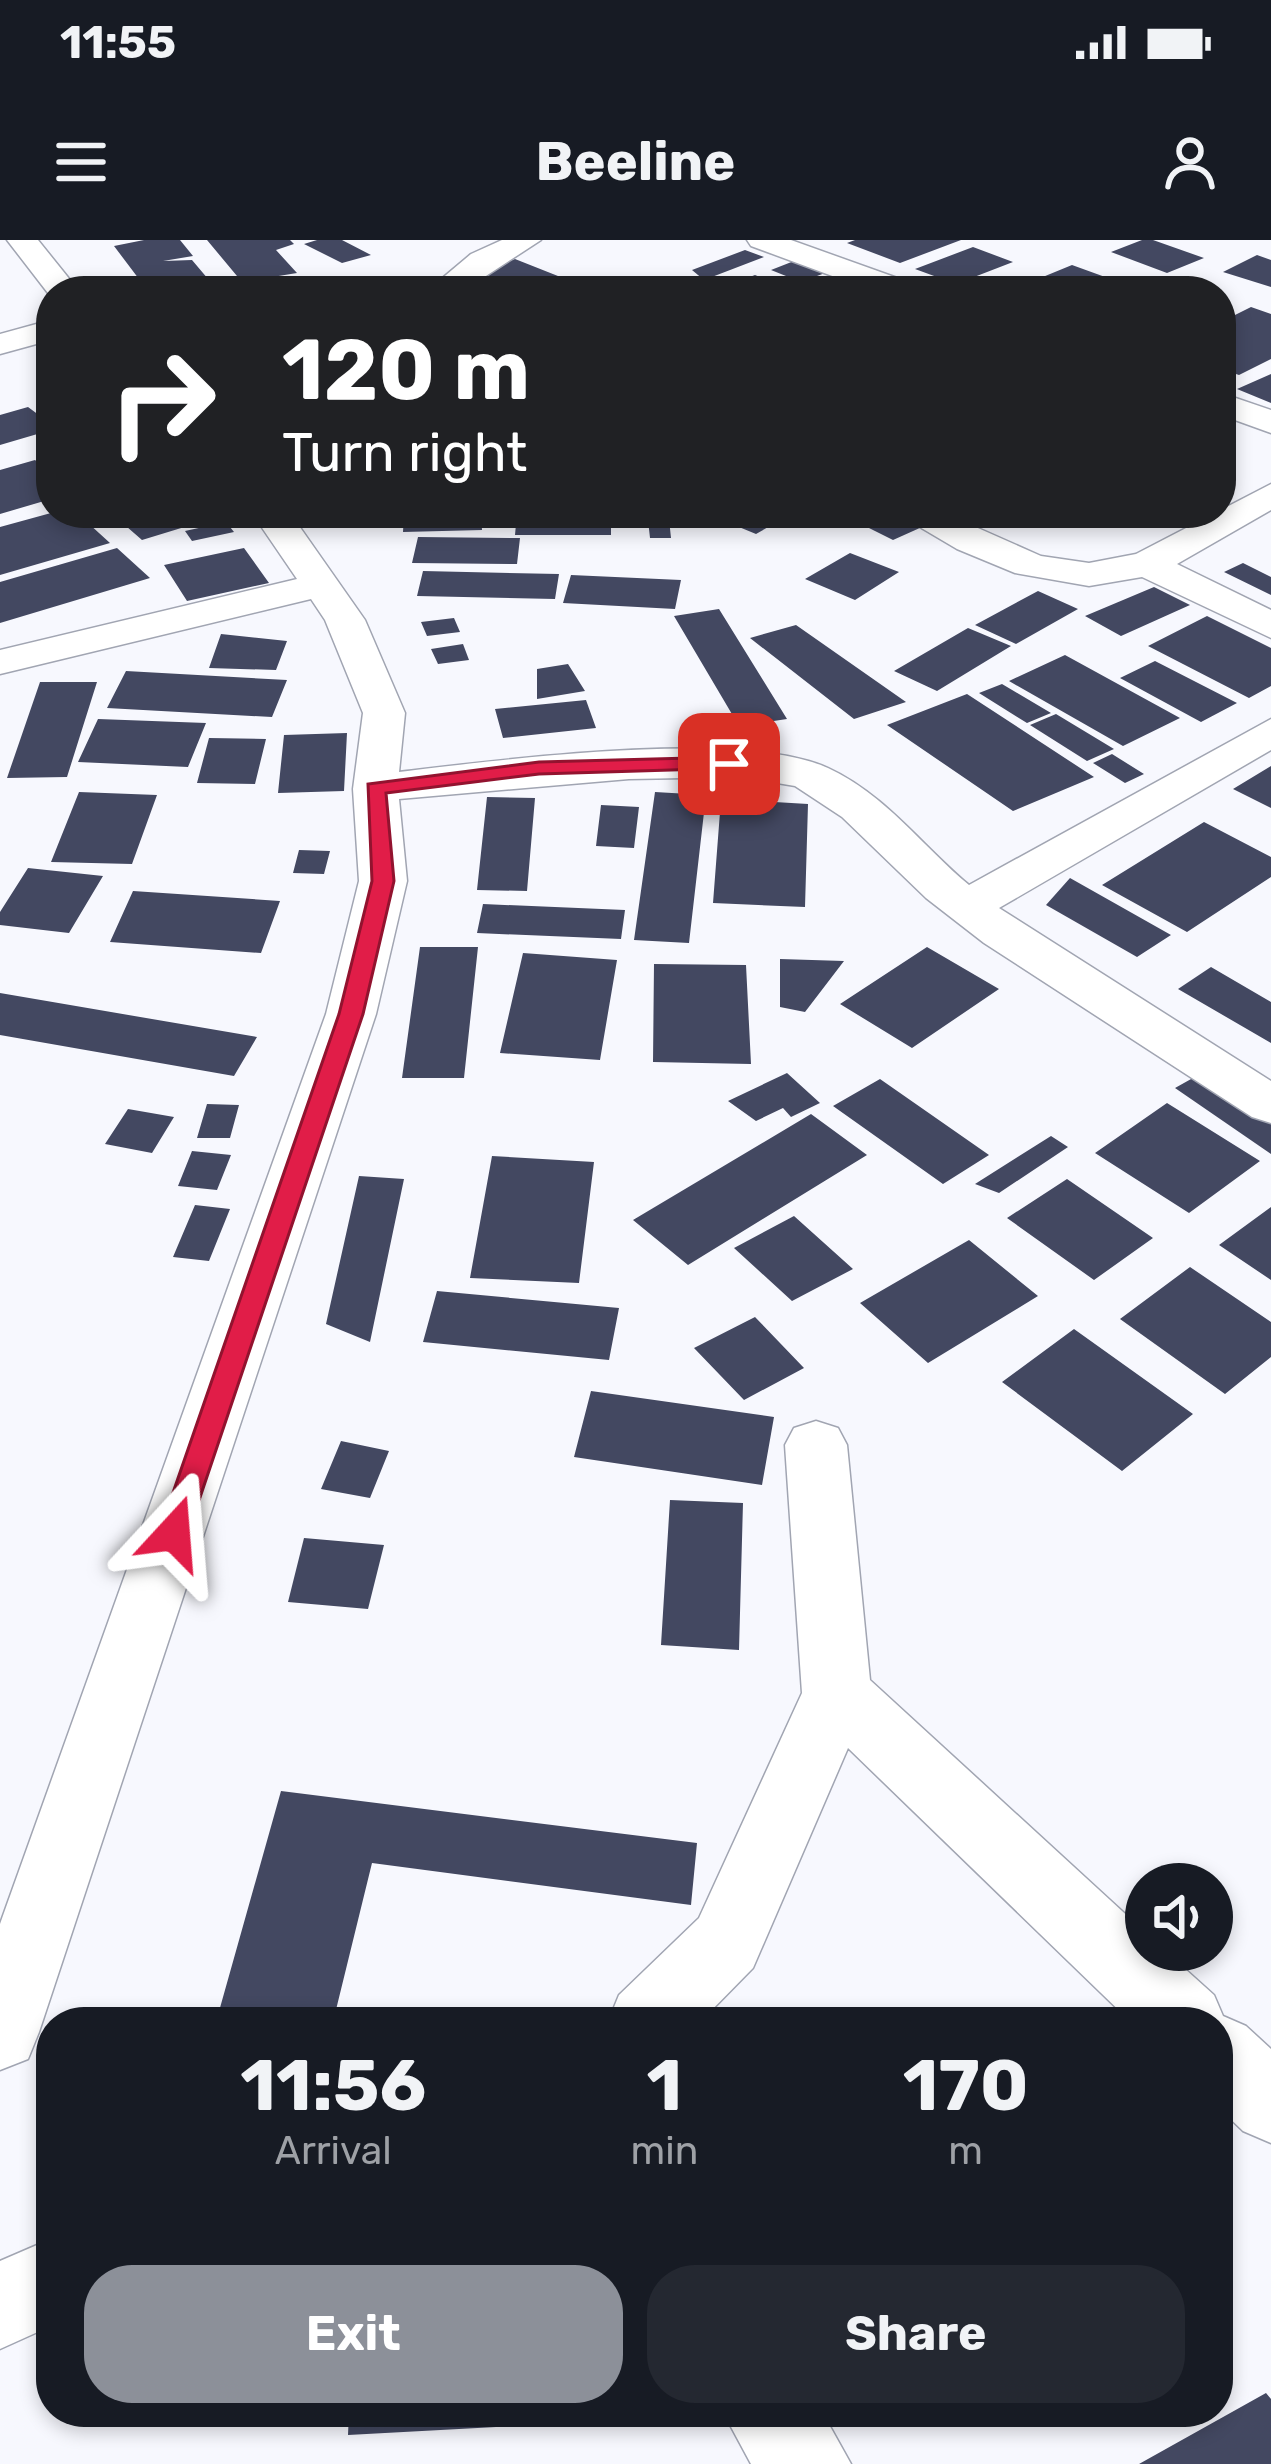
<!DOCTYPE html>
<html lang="en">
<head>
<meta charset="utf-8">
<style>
  :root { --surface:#171b24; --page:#242831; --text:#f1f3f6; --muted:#9ea1a6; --accent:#8c9099 }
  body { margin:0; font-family:Rubik,sans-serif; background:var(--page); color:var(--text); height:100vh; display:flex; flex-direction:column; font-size:45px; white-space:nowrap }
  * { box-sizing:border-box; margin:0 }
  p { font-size:39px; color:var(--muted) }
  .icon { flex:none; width:66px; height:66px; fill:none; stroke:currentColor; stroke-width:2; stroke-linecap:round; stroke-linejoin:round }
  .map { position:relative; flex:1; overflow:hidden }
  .drawer { position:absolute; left:36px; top:1767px; width:1197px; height:420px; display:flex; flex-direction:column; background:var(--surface); border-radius:48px; box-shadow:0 6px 18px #0003 }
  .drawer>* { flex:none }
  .hud { position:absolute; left:36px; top:36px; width:1200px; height:252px; border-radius:48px; box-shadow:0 6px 18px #0003; background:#202124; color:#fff; overflow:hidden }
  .controls { position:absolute; left:1125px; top:1623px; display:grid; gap:24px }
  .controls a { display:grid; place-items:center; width:108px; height:108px; border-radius:50%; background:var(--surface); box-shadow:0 6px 18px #0003; font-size:60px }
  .pin { position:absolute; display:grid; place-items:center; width:102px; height:102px; color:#fff; margin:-51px; border-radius:24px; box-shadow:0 6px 18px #0006 }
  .me { position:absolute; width:132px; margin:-66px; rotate:19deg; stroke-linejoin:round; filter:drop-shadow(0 0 9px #0008) }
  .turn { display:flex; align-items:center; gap:42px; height:252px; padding:0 48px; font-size:54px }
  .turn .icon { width:156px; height:156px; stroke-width:2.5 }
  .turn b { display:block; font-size:84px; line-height:102px }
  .eta { display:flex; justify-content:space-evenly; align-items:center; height:204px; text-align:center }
  .eta b { font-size:72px; font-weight:700; line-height:84px }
  .button { display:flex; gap:24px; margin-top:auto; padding:24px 48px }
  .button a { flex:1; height:138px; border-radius:48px; background:var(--accent); color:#fff; font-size:48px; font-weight:700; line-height:138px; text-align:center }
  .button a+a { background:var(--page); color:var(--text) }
  .status { display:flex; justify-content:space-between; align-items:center; height:84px; padding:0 60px; background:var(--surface); direction:ltr }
  .status svg { height:33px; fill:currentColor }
  header { display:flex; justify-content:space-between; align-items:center; height:156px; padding:0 48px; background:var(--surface); font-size:54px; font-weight:700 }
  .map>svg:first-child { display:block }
</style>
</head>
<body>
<div class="status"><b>11:55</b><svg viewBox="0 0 49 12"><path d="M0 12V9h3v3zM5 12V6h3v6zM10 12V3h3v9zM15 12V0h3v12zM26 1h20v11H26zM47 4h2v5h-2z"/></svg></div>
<header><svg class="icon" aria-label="menu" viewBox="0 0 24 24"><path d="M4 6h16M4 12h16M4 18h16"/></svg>Beeline<svg class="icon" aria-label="person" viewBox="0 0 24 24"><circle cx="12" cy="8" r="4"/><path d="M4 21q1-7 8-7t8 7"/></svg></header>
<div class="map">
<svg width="1271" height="2224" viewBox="0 0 1271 2224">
  <rect width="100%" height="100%" fill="#f7f8fe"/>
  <path fill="#434861" d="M144,0H180L193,16L163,21L192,20L214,46L148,51L114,6Z
    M207,0H290L294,4L276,10L297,33L242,42Z
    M317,0H342L371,15L342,23L304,4Z
    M855,0H961L900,23L847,3Z
    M1142,0H1153L1204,18L1167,33L1111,12Z
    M973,7L1013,22L956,44L915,29Z
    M745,10L764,17L704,40L692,30Z
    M1257,15L1271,20V47L1223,32Z
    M515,19L563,38L529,51H499L465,38Z
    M794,21L825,33L801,42L771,30Z
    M1072,25L1141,50V51H1009Z
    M755,35L781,46L753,51L734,43Z
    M848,36L883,51H808V50Z
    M1251,67L1271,74V119L1239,135L1221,129V82Z
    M1271,134V163L1237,149Z
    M28,167L51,184V190L0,205V175Z
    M35,220L51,233V259L0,274V230Z
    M51,273H77L110,303L0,335V287Z
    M111,273H226L227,274L142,300Z
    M404,273H481L482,290L403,292Z
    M517,273H611V295H515Z
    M705,273H793L756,294Z
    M898,276L922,287L893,300L869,288Z
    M669,279L671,298H650L648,280Z
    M226,282L234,292L192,301L185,291Z
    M418,297L520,298L517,324L412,323Z
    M117,308L150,338L0,383V342Z
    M244,308L269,343L187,361L164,325Z
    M850,313L899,332L855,360L805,339Z
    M1243,323L1271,337V355L1224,332Z
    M423,331L559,334L555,359L417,356Z
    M571,335L681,340L675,369L563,363Z
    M1154,347L1190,365L1121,396L1085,376Z
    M1038,351L1078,369L1016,404L975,385Z
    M719,369L787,479L739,486L674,376Z
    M1207,376L1271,408V446L1249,458L1148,406Z
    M454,378L460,392L427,396L421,382Z
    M796,385L906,462L854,479L750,398Z
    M968,388L1011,406L937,451L894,431Z
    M221,394L287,401L276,430L209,428Z
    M463,404L469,420L438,424L431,409Z
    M1065,415L1180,478L1123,506L1009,441Z
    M1155,421L1237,463L1201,482L1120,438Z
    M568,424L585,451L537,459V429Z
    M126,431L287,440L272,477L107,468Z
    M40,442H97L67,537L7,538Z
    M1002,444L1051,473L1027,483L979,453Z
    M967,454L1094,537L1013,571L887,485Z
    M586,460L596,488L503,498L495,469Z
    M1056,474L1114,509L1087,521L1030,485Z
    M98,479L206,483L188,527L78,522Z
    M347,493L344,551L278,553L284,495Z
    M209,498L266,499L255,544L197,543Z
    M1112,514L1144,534L1125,543L1093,523Z
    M1271,526V568L1233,549Z
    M79,552L157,555L132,624L51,622Z
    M655,552L706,555L689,703L634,700Z
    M487,557L535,558L527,651L477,650Z
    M721,559L808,564L805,667L713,663Z
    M601,565L639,567L634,608L596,606Z
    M1204,582L1271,617V637L1187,692L1102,645Z
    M299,610L330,611L324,634L293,633Z
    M28,628L103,636L69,693L0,685V672Z
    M1070,638L1171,695L1137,717L1046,665Z
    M133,651L280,661L261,713L110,702Z
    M483,664L625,670L621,699L477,693Z
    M420,707H478L464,838H402Z
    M927,707L999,749L912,808L840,764Z
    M523,713L617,720L600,820L500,813Z
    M780,719L844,721L805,772L780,767Z
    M654,724L746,725L751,824L653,822Z
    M1211,727L1271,762V803L1178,749Z
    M0,753L257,797L234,836L0,795Z
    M1209,829L1271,870V914L1175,848Z
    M787,833L820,863L791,877L783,868L756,881L728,861Z
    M880,839L989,915L943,944L833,866Z
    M1167,863L1260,921L1189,973L1095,913Z
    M207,864L239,865L230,898H197Z
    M128,869L174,877L152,913L105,904Z
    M811,874L867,915L688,1025L633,980Z
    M1051,896L1068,907L999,953L975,944Z
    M192,911L231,915L217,950L178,946Z
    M492,916L594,922L579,1043L470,1038Z
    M359,936L404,939L370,1102L326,1084Z
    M1067,939L1153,998L1094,1040L1007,978Z
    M195,965L230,969L209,1021L173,1017Z
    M1271,967V1040L1219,1005Z
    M794,976L853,1029L792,1061L734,1008Z
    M969,1000L1038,1056L928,1123L860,1063Z
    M1190,1027L1271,1082V1117L1225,1154L1120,1079Z
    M437,1051L619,1068L609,1120L423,1102Z
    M755,1077L804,1128L744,1160L694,1108Z
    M1074,1089L1193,1174L1122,1231L1002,1142Z
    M591,1151L774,1177L762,1245L574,1217Z
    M341,1201L389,1211L370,1258L321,1249Z
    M670,1260L743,1263L739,1410L661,1405Z
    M304,1298L384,1305L368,1369L288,1362Z
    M281,1551L697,1603L691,1665L372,1623L333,1782H216Z
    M1266,2153L1271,2159V2224H1139Z
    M349,2172H496V2187L348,2195Z"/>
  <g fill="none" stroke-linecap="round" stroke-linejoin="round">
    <g stroke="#a1a5b2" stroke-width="3">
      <path id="minor" d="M7,0H38L79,51H51V57Z
        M502,0H541L463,51H427L471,14Z
        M747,0H791L914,44L919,51H873L751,6Z
        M51,80V100L0,114V94Z
        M1221,153L1271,170V193L1221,175Z
        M1271,244V270L1177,324L1271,370V398L1142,337L1089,346L1015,333L957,309L896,273H944L1041,316L1089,323L1136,314Z
        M252,273H290L365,380L405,473L399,532C500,520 740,488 828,528C885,554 923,607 969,645L1271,479V510L999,668L1271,841V883L1252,877L984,703L926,658L842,577L795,546L741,537L629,539L399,559L407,641L376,774L39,1792L28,1819L0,1830V1684L326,774L359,641L353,549L363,473L325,380L311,359L0,434V410L297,339Z
        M816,1181L838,1188L847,1205L870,1440L1146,1693V1710H1164L1214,1755L1223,1776L1246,1786L1271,1809V1903L1243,1891L1218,1867V1782H1131L848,1508L753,1728L700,1782H608L619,1755L699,1678L802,1453L785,1205L794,1188Z
        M51,1999V2086L0,2109V2021Z
        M723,2172H822L851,2224H751Z"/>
    </g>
    <use href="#minor" fill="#fff" fill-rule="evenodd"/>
  </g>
  <path fill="#e11d48" stroke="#92132f" stroke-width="3" d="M729,517L736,519V528L539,534L386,553L394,641L363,774L188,1293L184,1302H163L159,1293L339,774L372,641L368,544L539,522Z"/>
</svg>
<div class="controls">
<a><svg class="icon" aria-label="sound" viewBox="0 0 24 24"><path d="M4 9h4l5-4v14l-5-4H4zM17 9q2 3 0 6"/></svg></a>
</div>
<div class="pin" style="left:729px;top:524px;background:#d93025"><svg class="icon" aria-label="arrive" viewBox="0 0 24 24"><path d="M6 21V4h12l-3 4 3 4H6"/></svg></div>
<svg class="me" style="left:174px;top:1293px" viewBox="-20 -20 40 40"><path d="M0-17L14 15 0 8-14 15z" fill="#e11d48" stroke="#fff" stroke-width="4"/></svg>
<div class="hud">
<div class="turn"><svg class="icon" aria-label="right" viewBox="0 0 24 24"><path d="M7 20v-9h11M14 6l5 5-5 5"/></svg><div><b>120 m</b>Turn right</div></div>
</div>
<section class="drawer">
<div class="eta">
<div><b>11:56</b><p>Arrival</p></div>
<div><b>1</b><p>min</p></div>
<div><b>170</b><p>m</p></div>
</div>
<div class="button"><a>Exit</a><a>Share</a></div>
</section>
</div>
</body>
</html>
